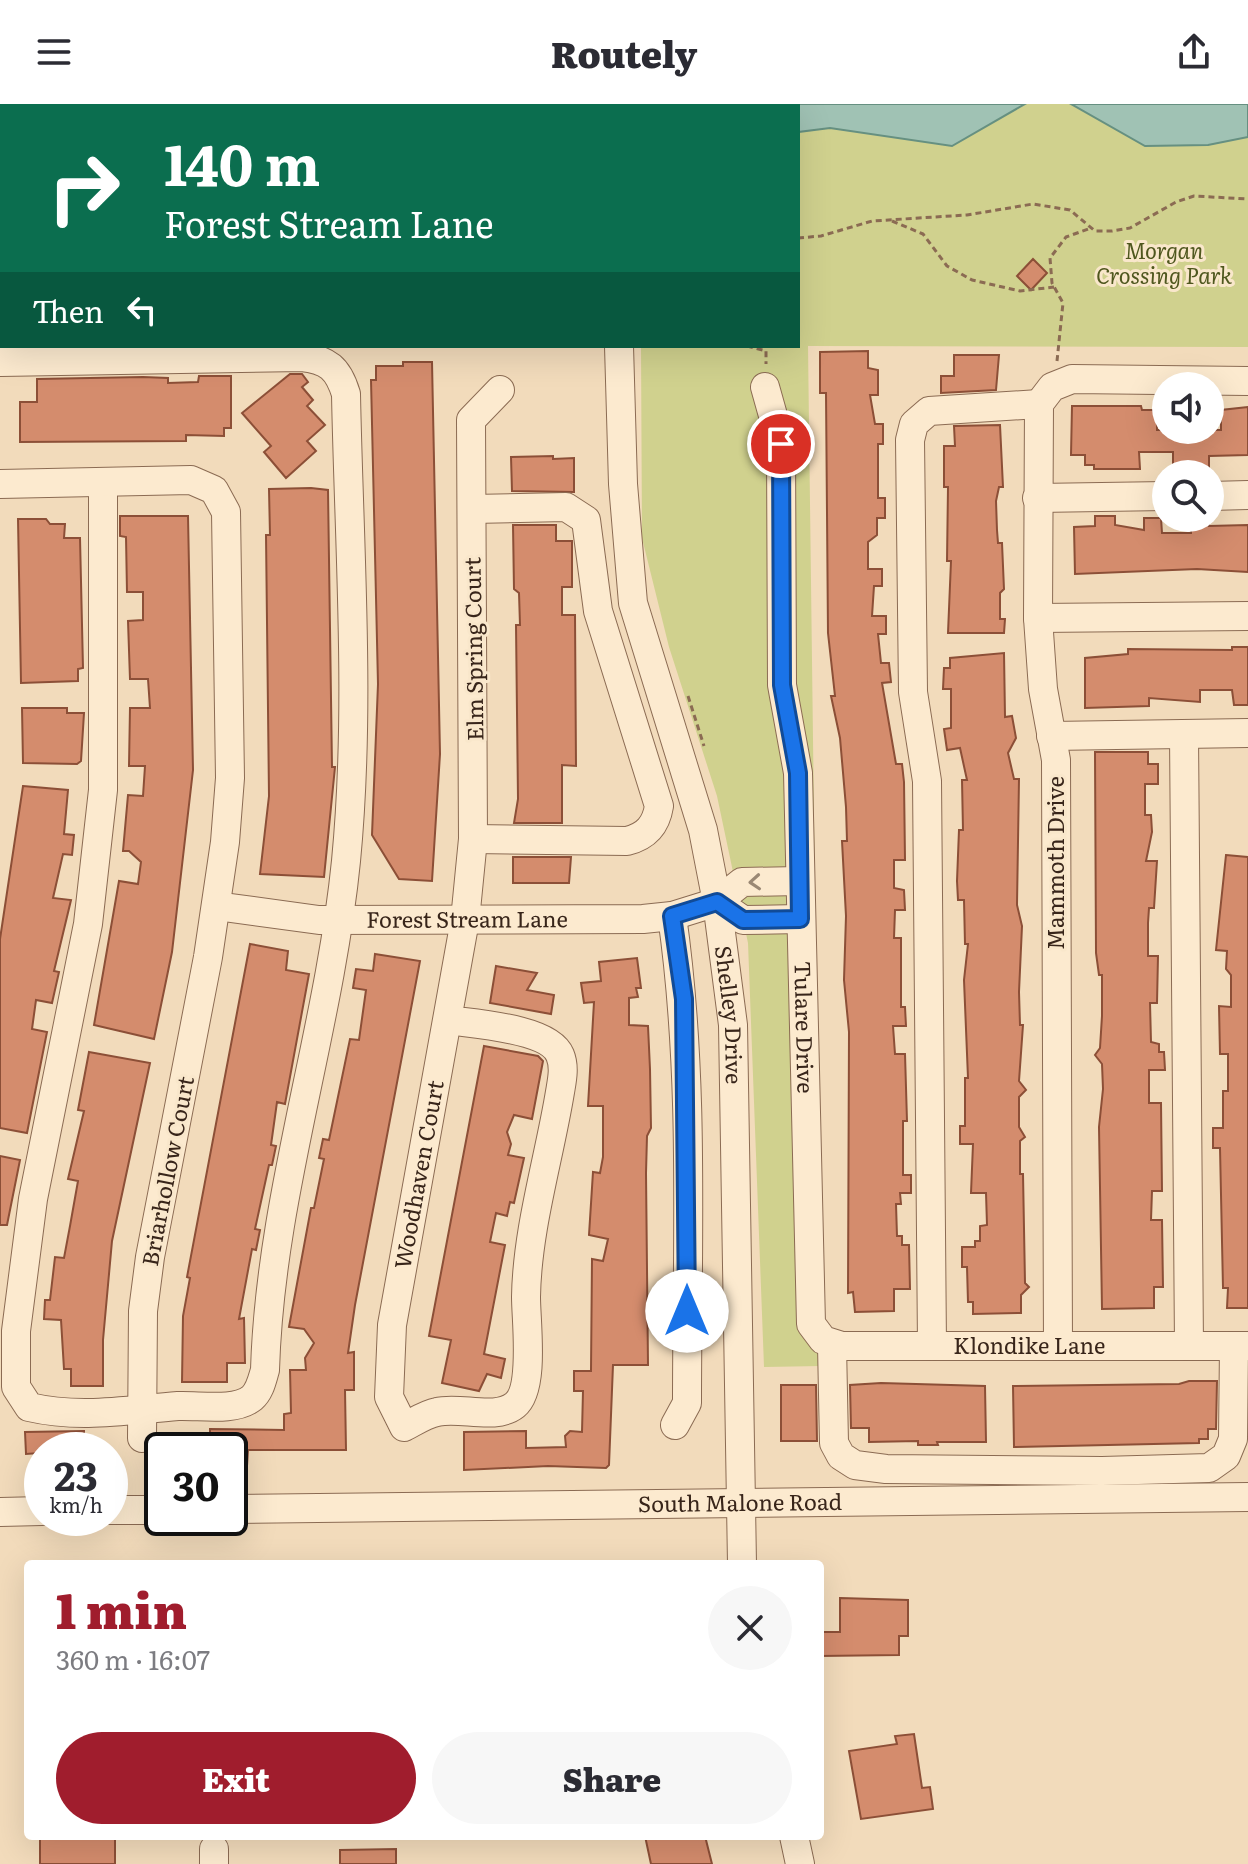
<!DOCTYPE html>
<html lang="en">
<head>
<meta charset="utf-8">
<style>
  :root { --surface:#fff; --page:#f7f7f7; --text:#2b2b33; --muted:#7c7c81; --accent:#a01d2d }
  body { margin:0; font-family:Literata,serif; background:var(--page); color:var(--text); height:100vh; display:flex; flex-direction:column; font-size:30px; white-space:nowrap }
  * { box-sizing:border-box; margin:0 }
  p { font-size:26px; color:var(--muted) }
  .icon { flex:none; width:44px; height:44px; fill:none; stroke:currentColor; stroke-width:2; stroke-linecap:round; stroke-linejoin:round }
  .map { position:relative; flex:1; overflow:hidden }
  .details { position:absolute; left:24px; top:1456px; width:800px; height:280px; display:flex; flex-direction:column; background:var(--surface); border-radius:8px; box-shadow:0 8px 32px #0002 }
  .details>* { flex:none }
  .banner { position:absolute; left:0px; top:0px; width:800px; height:244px; box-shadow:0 8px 32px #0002; background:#0b6e4f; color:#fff; overflow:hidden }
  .controls { position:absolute; left:1152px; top:268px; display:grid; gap:16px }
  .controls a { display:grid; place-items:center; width:72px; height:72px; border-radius:50%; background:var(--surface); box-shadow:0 8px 32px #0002; font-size:40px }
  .speed { position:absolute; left:24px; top:1328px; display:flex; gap:16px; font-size:40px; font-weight:700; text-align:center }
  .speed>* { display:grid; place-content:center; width:104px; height:104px; border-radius:50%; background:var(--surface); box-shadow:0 8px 32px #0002; line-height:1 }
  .speed small { font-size:20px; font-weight:400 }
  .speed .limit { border:4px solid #111; border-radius:12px; background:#fff; color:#111 }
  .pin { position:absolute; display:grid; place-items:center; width:68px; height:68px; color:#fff; margin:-34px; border:4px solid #fff; border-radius:50%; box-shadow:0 2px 8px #0007 }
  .me { position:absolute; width:88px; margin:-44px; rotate:0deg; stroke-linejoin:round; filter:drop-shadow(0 0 6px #0008) }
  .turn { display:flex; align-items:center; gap:28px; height:168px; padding:0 32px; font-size:36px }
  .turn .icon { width:104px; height:104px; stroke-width:2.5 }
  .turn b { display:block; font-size:56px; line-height:68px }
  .then { display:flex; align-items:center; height:76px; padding:0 32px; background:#0003; gap:16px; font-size:30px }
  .round { display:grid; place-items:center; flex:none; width:84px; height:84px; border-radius:42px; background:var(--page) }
  .head { display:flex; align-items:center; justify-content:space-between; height:136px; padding:0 32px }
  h1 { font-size:48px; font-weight:800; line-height:60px; color:var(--accent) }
  .action { display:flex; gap:16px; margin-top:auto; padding:16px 32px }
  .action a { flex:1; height:92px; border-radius:48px; background:var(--accent); color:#fff; font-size:32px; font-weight:800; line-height:92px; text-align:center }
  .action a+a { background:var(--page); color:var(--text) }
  header { display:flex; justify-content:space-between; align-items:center; height:104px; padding:0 32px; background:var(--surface); font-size:36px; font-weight:800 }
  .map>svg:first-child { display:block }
</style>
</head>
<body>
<header><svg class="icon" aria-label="menu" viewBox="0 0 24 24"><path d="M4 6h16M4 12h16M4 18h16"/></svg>Routely<svg class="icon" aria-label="share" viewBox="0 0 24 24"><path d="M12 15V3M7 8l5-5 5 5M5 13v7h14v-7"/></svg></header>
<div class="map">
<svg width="1248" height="1760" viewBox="0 0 1248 1760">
  <rect width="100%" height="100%" fill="#f2dbbb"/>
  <path fill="#d0d18e" d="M639,0H1248V243L808,242L821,1262L764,1263L748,839L717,692L669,543L642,434L641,242H798V2Z"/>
  <path fill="#a0c2b4" stroke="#669081" stroke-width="2" d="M670,0H1025L952,42L830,24L798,28V2Z
    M1071,0H1248V33L1208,41L1145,42Z"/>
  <path fill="#d48c6d" stroke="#8c4f37" stroke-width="2" d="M1033,155L1047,169L1031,186L1017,172Z
    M868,247V264L878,266V291H870L875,320H883V340H878V394H885V414H877V431L868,438V465H882V482H874L872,512H886V530H878L881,559H889L891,578L882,579L896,660H902L904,678L905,756H894V784L904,786L905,806H895L894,834H901V903H905L906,922H893L895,950H905L907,1017H903V1071H911V1089H900L901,1100H896L897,1132H902V1141H909L910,1185H894V1207L855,1208L853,1188L848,1189L849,928L844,876L846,812L842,737H847L846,703L840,634L831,592H835L828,529L826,289H820V248Z
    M954,251H999L996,286L941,289V272H954Z
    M403,258H432L440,650L432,777L399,775L372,731L378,580L371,276H376V262H403Z
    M290,270H302L308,278L302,283L313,296L307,302L325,321L307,337L316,347L286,374L264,348L271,342L242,309Z
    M199,272H231V324H224V332L186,331V337L20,338V298H37V275L143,273L168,274V279L198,278Z
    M1072,302H1141L1142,306H1157V326H1221V306L1248,303V351L1209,352V370L1173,366V348H1139L1140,365H1094V361H1085V351H1071Z
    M1000,321L1003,383H999L996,397L997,426L998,439H1002L1004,485L1000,489V515H1005L1004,529H948L951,457H947L948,383H944V342H955L954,322Z
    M553,352V355L574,354V388L512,387L511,353Z
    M311,384L328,386L332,663H335L324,773L260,770L269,692L266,431H270L269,385Z
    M120,412H188L193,666L172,848L154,935L94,921L119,777L138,780L141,758L129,747H123L128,691L143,692L145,662H129L130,604H150L148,575H130L128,517L143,516V488H127L126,433L120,432Z
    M1095,412H1115V421L1144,426V414H1161L1162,429H1191V414H1209V422L1248,421V468L1197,465L1075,470L1074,423L1095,422Z
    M18,415H46L50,420H65L64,434H80L83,564L78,565V577L21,579Z
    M513,421H556V437H572V483H562V511H575L576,662L562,661V719H514L518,695L516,521H520L519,489L514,485Z
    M1232,543H1248V601H1234L1232,586H1200V598L1149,594V602L1085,604V554L1128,550V545L1232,546Z
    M1004,549L1005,613L1012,612L1016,634L1008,649L1014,675H1019L1017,801L1022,822L1019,888L1020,921H1023L1019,977L1026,986L1019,993V1023L1025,1033L1020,1037V1070H1023L1025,1179L1029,1183L1021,1191V1209L973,1210V1198H968L967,1163H962V1143H975V1137H980V1122L987,1121L986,1089H971L973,1040H960V1022H965V974H968L964,876L968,840H965L964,796H958L957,777L959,726H963L962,676H967L960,644L947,646L944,625L951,624V585H943L944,564H950V554Z
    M22,604H67V609H84L81,657L77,660L23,659Z
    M1095,648H1148V660H1158V680H1145V711H1151L1152,728L1146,757H1157L1154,804H1149L1148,819V852H1158L1157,899H1150L1151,938L1159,940V948H1164L1165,966H1149V999H1161L1162,1087H1152L1151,1116H1162L1163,1183H1154V1204L1102,1205L1099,1023L1103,985L1102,960L1095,951L1100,944L1102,912V871H1099L1096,849Z
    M23,682L68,686L64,730L74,731L72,751L63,750L53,794L71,796L54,867L59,868L52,899L36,896L32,925L47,928L27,1029L0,1024V835Z
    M1226,751L1248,753V1204H1227L1228,1184H1223L1220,1044H1213V1024H1223V987H1228V950H1220L1219,902L1231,903V871L1226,865L1227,847L1216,846Z
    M513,753H571L569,779H513Z
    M250,840L288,847L286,866L309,870L285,1000L277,998L271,1041L276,1042L272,1061H269L255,1125L260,1126L256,1146L252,1145L239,1215L244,1214L245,1259H227V1278H182L183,1212L190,1174L187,1173Z
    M375,850L420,857L355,1201L348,1249L354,1248V1286H345L346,1346H248L247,1362H230V1346H210V1325L284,1326V1310L291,1309L290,1266H306L305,1254L314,1239L304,1225L289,1223L311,1104H314L324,1055L319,1054L323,1035L329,1036L350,935L359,936L366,886L353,884L356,865L373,867Z
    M637,854L641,884H636L638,893L629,894V921L648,922L650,965L651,1024L647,1032L646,1069L648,1261H613L609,1361L606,1364L548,1362L464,1366V1328L526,1327V1344L566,1343L565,1332L570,1327L582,1328L583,1287H574V1267H591L592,1155L603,1157L608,1135L589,1131L593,1068L600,1069L603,1053V1002H588L594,898L584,899L581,879L601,877L599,858Z
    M496,862L537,869L527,886L554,891L551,910L490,899Z
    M484,942L538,952L543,957L532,1015L514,1011L507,1028L511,1040L508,1051L524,1054L514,1099L510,1098L507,1112L496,1109L490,1138L505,1141L484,1250L505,1255L501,1274L487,1270L479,1287L442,1279L451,1236L429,1232Z
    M89,948L150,959L112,1137L103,1236V1282H71V1265H64L61,1216L44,1215L45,1196H50L55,1153L64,1154L70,1122L78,1077L68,1075L84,1007L78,1006Z
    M0,1052L20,1056L7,1121H0Z
    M1189,1277H1217L1216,1325H1208V1335H1199V1339L1014,1343L1013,1282L1179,1280Z
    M881,1279L985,1282L986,1338H937L938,1341H918V1337L869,1338V1324H851L850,1281Z
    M781,1281H816L817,1337H781Z
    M84,1327V1346L26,1350L25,1328Z
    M840,1494L908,1496V1532H899V1551L820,1552V1528H840Z
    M914,1630L922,1684L930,1683L933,1705L861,1715L849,1647L897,1640L895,1632Z
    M40,1732H115V1760H40Z
    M645,1732H705L712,1760H651Z
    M396,1745V1760H340V1746Z"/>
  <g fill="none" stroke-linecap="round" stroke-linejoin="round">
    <g stroke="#8b6b53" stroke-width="30">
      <g id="minor">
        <path d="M64,0L67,2"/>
        <path d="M614,0V2"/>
        <path d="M259,2L260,0"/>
        <path id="s1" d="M619,242L623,380L633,499L703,726L717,798L733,921L742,1460"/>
        <path d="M0,258L302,253C328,256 338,264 346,290C349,444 361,602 346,757C329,928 270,1094 265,1266C262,1276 260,1287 252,1294C234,1308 200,1301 178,1302C126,1306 81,1315 29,1303L16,1283V1227L33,1095L88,820L103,686V378"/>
        <path id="s2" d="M765,283L781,340L782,581L798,669L811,1220L823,1236L842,1242H1248"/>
        <path d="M0,380L191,376L214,386L226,408L230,674L225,738L208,853L150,1153L143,1207L142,1334"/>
        <path d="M1210,392L1248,391"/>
        <path d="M1037,394L1166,392"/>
        <path d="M472,405L566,403L586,416L598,507L659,702C656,721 647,732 627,737L473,735"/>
        <path d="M1038,514L1248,512"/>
        <path d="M1184,630L1189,1242"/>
        <path d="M1051,632L1248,629"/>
        <path d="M717,798L743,816L800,815"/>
        <path id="s3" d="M216,802L319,816L643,815L672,812L717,798L742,778L799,777"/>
        <path d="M672,812C695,973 687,1137 687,1299L675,1321"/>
        <path id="s4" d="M448,916C474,920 549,924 560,951C565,963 562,976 560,988C549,1055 527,1125 526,1193C526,1218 535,1285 515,1301C495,1317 460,1302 437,1308C426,1310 414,1318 404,1323L389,1293L392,1221L465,816L473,735L471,316L500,286"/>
        <path d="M832,1241L834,1339L841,1352L855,1361L886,1365L1102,1367L1209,1364L1226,1352L1233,1335L1234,1242"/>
        <path d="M932,1242L927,677L913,588L910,336L914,320L929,307L1039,300"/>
        <path d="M1058,1242L1056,656L1043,585L1038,514L1039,300L1052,283L1072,275L1248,277"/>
        <path id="s5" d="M230,1405L1248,1393"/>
        <path d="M110,1406H162"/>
        <path d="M0,1408L42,1407"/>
        <path d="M794,1732L800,1760"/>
        <path d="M214,1745V1760"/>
      </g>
    </g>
    <path stroke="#8b6b53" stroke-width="3" stroke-dasharray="6 4" stroke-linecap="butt" d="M892,117L923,130L947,162L972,176L1020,187L1054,183
      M798,134L821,132L872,117L967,111L1033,100L1070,106L1095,127H1112L1130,124L1176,98L1194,92L1248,95
      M747,242L766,247V260
      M1057,257L1063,199L1052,179L1050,154L1066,133L1091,124
      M688,592L704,642"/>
    <use href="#minor" stroke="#fceacf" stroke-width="28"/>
  </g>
  <defs><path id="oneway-chevron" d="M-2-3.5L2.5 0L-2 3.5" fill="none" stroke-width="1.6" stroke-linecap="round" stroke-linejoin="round" transform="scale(2)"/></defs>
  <use stroke="#9a8874" href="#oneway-chevron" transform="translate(755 778) rotate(176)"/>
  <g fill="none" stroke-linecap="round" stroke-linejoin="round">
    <g stroke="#114b97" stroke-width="20">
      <path id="route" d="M687,1207L684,895L672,812L717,798L743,816L800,815L798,669L782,581L781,340"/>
    </g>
    <use href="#route" stroke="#1a73e8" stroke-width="14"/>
  </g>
  <g text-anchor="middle" stroke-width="6" stroke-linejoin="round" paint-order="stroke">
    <g font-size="22" font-style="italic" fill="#4f571e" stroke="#f9e7cb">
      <text x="1164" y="155">Morgan<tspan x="1164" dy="25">Crossing Park</tspan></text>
    </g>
    <g font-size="22" fill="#38251a" stroke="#f9e7cb">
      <text transform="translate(474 545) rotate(-91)" y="8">Elm Spring Court</text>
      <text transform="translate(1056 759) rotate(-90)" y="8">Mammoth Drive</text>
      <text dy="8" stroke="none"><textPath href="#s3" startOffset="252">Forest Stream Lane</textPath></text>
      <text dy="8" stroke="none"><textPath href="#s1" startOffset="682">Shelley Drive</textPath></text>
      <text dy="8" stroke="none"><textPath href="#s2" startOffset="644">Tulare Drive</textPath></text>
      <text transform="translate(168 1067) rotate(-79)" y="8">Briarhollow Court</text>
      <text dy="8" stroke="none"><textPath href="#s4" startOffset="852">Woodhaven Court</textPath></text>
      <text dy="8" stroke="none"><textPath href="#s2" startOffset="1168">Klondike Lane</textPath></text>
      <text dy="8" stroke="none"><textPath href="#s5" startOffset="510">South Malone Road</textPath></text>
    </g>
  </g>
</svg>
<div class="controls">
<a><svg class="icon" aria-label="sound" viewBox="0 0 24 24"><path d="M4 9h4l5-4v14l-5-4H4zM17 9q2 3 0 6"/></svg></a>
<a><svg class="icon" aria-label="search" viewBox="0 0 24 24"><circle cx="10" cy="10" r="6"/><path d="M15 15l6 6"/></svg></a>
</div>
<div class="speed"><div>23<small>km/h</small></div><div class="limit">30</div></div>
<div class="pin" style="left:781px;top:340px;background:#d93025"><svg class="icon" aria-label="arrive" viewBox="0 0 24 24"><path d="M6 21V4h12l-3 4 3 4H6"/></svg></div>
<svg class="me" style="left:687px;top:1207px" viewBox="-20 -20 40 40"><circle r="19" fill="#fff"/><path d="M0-13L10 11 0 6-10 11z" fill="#1a73e8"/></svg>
<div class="banner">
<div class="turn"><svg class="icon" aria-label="right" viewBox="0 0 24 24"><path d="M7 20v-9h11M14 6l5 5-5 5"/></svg><div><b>140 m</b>Forest Stream Lane</div></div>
<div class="then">Then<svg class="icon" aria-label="left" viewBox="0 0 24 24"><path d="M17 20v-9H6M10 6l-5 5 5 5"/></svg></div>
</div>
<section class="details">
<div class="head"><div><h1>1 min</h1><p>360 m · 16:07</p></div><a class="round"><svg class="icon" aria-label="close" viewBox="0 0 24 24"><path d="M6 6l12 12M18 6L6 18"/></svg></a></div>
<div class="action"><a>Exit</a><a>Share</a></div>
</section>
</div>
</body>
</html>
